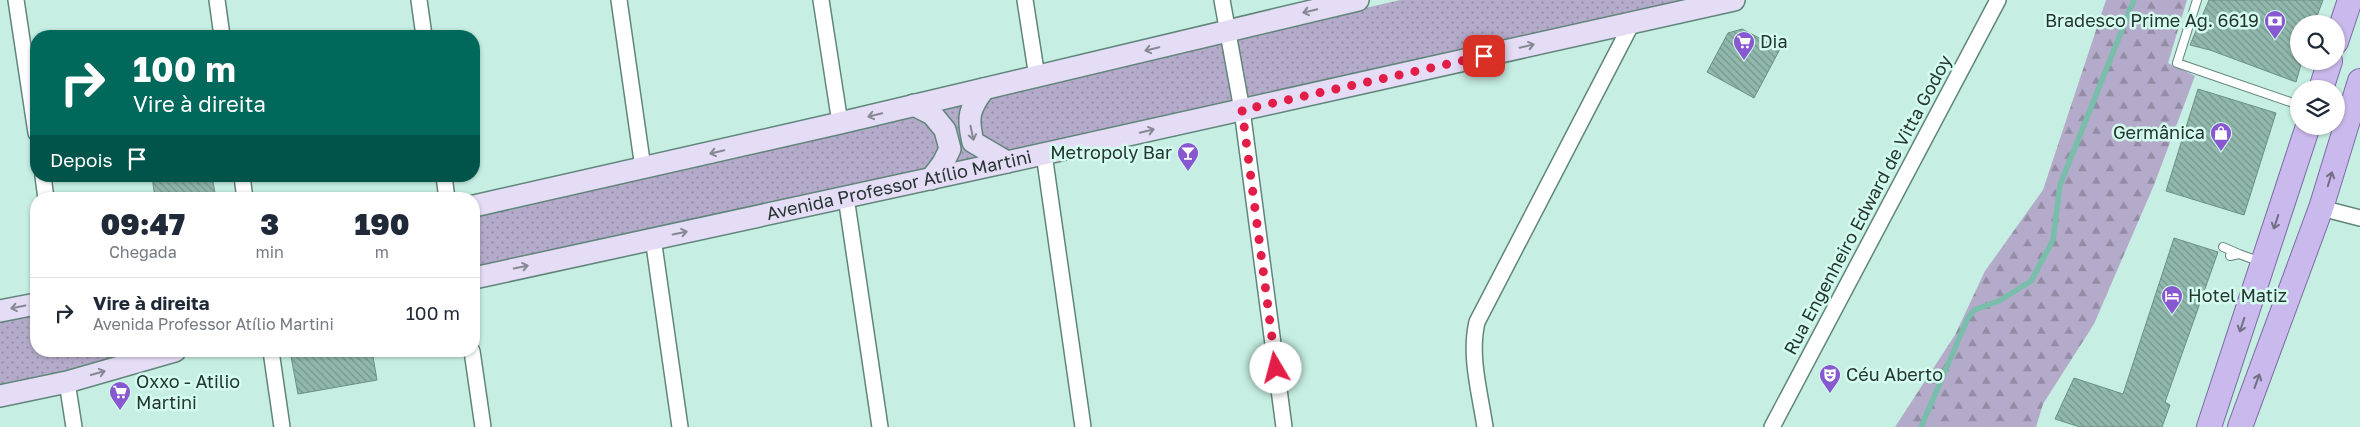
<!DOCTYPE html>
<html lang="pt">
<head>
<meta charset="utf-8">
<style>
  :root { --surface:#fff; --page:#f2f2f3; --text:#1f2937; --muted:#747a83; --line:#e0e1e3 }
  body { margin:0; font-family:"Golos Text",sans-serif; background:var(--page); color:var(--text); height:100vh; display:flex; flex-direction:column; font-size:19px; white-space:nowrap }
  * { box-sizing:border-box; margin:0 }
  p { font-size:16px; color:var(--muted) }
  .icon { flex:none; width:28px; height:28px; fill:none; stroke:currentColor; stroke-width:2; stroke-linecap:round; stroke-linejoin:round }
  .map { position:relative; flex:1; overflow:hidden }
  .details { position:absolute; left:30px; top:192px; width:450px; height:165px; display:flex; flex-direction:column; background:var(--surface); border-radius:20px; box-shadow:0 1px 4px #0004 }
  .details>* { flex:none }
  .hud { position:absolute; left:30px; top:30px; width:450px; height:152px; border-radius:20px; box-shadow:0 1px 4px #0004; background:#00695c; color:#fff; overflow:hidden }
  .tools { position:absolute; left:2290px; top:15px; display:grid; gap:10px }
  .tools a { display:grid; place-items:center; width:55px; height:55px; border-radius:50%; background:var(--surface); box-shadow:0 1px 4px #0004; font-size:25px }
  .pin { position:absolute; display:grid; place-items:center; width:42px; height:42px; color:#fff; margin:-21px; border-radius:10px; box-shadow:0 2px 8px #0006 }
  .me { position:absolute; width:55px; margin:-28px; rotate:352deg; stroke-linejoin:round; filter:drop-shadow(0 0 4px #0008) }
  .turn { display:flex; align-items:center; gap:18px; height:105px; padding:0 20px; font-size:22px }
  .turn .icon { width:65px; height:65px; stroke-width:2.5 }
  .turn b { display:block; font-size:35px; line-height:42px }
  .then { display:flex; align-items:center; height:48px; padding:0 20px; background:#0003; gap:10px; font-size:19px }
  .eta { display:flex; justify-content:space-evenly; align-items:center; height:85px; text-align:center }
  .eta b { font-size:30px; font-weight:800; line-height:35px }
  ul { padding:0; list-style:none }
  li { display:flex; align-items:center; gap:15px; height:70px; padding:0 20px; border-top:1px solid var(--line) }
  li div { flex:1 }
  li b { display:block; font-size:19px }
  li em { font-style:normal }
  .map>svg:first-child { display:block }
</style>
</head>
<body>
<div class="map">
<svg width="2360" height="427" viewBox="0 0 2360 427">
  <defs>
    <pattern id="grass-dots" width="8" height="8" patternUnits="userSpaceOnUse" patternTransform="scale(1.25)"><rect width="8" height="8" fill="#b4abca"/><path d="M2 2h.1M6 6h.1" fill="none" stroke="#928ca5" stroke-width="1.8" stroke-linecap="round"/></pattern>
    <pattern id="forest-firs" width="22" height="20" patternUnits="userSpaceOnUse" patternTransform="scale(1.25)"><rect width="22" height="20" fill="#b4abca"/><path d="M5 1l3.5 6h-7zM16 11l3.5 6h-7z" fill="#928ca5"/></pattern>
    <pattern id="building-back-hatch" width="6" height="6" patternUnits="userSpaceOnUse" patternTransform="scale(1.25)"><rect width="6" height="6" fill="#91b8ac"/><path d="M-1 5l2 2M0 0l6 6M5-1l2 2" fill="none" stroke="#76968d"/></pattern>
  </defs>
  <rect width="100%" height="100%" fill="#c6eee2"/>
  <path fill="url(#grass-dots)" d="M1400,0H1723L474,275V216Z
    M36,310V351H165L0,394V318Z"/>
  <path fill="url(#forest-firs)" d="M2106,0H2187L2168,63L2195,76L2154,185L2094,324L2043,404L2036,427H1895L1955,335L1985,271L2043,190Z"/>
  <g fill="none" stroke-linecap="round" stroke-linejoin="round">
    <path stroke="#79bdab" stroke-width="5.5" d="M1921,427L1967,320L1974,310L1999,301L2031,281L2053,240L2060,185L2134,0"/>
  </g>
  <path fill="url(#building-back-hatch)" stroke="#6b9085" d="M2209,0H2323L2314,24H2299V61H2302L2296,82L2210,50L2190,45Z
    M1742,29L1780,49L1754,98L1707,72L1728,33Z
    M2198,89L2276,113L2244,215L2166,191Z
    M152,176H212L216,199H155Z
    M2174,238L2218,252L2165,402L2170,405L2162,427H2080L2055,419L2074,378L2123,394Z
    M290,351H372L377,380L298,394Z"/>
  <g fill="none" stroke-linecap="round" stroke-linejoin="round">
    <g stroke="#60857b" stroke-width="10">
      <path id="lane" d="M2197,0L2177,63L2299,105
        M2223,247L2239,254
        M2230,256L2239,254L2261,262"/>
    </g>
    <g stroke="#60857b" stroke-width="18">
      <path id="street" d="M16,0L36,133
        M217,0L222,36
        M419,0L424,36
        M619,0L643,168
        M821,0L840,123
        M1025,0L1037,77
        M1222,0L1242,110L1284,427
        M1044,154L1083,427
        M43,176L46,199
        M242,176L245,199
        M444,176L447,199
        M846,197L880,427
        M2321,208L2360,218
        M653,238L680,427
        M271,351L282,427
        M472,351L483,427
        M67,382L74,427
        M1485,427C1480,393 1469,356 1477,322L1632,23
        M1772,427L1998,0"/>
    </g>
    <g stroke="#60857b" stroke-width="24">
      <g id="secondary">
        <path d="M984,89C969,109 967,117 973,142L1007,162"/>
        <path d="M914,105L932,114L945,130L950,149L943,163L931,179"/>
        <path d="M474,206L840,123L1358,0"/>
        <path id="s1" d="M474,278L1007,162L1734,0"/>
        <path d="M0,311L36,304"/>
        <path d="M0,396L67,382L175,351"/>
      </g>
    </g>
    <g stroke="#7a6ca3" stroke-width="26">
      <path id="primary" d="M2336,42L2350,0
        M2321,89L2330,61
        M2209,427L2308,126
        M2240,427L2321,208L2360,81"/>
    </g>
    <use href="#lane" stroke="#fff" stroke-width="8"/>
    <use href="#street" stroke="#fff" stroke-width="15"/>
    <use href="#secondary" stroke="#e5dcf6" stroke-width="21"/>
    <use href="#primary" stroke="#cab9ec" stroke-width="24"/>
  </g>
  <defs><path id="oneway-shaft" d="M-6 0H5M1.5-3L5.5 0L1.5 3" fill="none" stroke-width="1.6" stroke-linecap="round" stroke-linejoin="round" transform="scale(1.25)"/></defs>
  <g stroke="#868894">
    <use href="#oneway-shaft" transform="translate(1310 11) rotate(167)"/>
    <use href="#oneway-shaft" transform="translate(1527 46) rotate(-13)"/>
    <use href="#oneway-shaft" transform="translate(1152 49) rotate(166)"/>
    <use href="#oneway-shaft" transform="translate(875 115) rotate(166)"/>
    <use href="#oneway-shaft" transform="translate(1147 131) rotate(-13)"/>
    <use href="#oneway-shaft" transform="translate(972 133) rotate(78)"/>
    <use href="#oneway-shaft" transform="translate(717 152) rotate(167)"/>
    <use href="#oneway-shaft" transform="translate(680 233) rotate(-12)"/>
    <use href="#oneway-shaft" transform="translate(521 267) rotate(-12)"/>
    <use href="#oneway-shaft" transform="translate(18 307) rotate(168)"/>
    <use href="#oneway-shaft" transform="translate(98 373) rotate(-16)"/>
  </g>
  <g stroke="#707085">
    <use href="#oneway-shaft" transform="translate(2330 179) rotate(-73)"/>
    <use href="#oneway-shaft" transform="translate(2276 222) rotate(108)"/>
    <use href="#oneway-shaft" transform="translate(2242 325) rotate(108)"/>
    <use href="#oneway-shaft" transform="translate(2257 381) rotate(-70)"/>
  </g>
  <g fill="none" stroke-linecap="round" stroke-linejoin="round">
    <path stroke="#e11d48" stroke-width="9" stroke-dasharray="0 16.2" d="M1276,368L1242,110L1484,56"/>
  </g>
  <defs>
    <g id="bank-pin" transform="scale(1.125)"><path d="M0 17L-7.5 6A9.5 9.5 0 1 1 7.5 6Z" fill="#8858d1" stroke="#d3fcef"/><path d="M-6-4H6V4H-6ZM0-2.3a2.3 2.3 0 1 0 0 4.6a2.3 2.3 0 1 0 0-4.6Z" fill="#fff"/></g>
    <g id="supermarket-pin" transform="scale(1.125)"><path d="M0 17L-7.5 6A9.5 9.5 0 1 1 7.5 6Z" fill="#8858d1" stroke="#d3fcef"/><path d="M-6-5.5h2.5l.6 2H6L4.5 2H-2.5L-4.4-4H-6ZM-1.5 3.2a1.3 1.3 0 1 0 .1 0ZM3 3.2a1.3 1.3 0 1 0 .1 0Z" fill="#fff"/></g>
    <g id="shop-pin" transform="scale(1.125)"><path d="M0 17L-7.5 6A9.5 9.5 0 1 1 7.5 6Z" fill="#8858d1" stroke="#d3fcef"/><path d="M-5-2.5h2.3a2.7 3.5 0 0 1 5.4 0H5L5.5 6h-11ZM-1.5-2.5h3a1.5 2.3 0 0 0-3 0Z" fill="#fff"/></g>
    <g id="bar-pin" transform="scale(1.125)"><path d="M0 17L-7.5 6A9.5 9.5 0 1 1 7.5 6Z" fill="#8858d1" stroke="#d3fcef"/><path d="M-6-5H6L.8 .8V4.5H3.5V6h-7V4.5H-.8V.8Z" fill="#fff"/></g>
    <g id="hotel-pin" transform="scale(1.125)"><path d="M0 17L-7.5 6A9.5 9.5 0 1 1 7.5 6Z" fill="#8858d1" stroke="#d3fcef"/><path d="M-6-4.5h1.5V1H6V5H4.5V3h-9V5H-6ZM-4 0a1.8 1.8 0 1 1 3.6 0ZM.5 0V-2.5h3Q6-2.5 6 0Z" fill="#fff"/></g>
    <g id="theatre-pin" transform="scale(1.125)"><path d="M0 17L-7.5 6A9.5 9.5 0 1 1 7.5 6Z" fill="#8858d1" stroke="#d3fcef"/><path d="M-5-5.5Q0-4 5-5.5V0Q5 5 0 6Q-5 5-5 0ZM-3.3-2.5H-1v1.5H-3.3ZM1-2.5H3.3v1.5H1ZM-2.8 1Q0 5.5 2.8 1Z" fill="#fff"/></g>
  </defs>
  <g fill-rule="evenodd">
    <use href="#bank-pin" x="2275" y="21"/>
    <use href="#supermarket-pin" x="1744" y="42"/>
    <use href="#shop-pin" x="2221" y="133"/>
    <use href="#bar-pin" x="1188" y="153"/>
    <use href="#hotel-pin" x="2172" y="296"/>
    <use href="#theatre-pin" x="1830" y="375"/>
    <use href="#supermarket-pin" x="120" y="392"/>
  </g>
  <g text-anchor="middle" stroke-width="5" stroke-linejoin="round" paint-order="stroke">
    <g font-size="18" fill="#263531" stroke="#d3fcef" text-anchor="start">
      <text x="2259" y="27" text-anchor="end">Bradesco Prime Ag. 6619</text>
      <text x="1760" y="48">Dia</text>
      <text x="2205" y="139" text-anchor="end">Germânica</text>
      <text x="1172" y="159" text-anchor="end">Metropoly Bar</text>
      <text x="2188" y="302">Hotel Matiz</text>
      <text x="1846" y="381">Céu Aberto</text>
      <text x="136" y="388">Oxxo - Atilio<tspan x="136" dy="21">Martini</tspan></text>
    </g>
    <g font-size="18" fill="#263531" stroke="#d3fcef">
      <text dy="6" stroke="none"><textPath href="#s1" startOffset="435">Avenida Professor Atílio Martini</textPath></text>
      <text transform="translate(1868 205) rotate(-62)" y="6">Rua Engenheiro Edward de Vitta Godoy</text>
    </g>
  </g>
</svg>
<div class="tools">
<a><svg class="icon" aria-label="search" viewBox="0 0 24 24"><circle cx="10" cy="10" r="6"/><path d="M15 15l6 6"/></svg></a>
<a><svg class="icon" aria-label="layers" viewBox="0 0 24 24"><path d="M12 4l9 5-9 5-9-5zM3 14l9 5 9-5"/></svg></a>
</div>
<div class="pin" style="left:1484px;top:56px;background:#d93025"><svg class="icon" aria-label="arrive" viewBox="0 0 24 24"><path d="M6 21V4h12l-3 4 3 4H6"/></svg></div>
<svg class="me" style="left:1276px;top:368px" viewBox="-20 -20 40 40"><circle r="19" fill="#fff"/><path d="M0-13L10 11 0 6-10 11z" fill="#e11d48"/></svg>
<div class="hud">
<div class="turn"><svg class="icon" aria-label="right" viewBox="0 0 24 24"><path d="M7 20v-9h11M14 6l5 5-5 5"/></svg><div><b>100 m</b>Vire à direita</div></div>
<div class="then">Depois<svg class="icon" aria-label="arrive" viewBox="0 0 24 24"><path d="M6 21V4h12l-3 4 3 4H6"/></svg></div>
</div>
<section class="details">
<div class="eta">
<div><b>09:47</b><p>Chegada</p></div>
<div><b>3</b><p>min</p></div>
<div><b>190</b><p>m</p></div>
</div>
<ul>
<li><svg class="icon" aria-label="right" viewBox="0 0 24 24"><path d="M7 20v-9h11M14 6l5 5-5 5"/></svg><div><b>Vire à direita</b><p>Avenida Professor Atílio Martini</p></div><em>100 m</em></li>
</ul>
</section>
</div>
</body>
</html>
